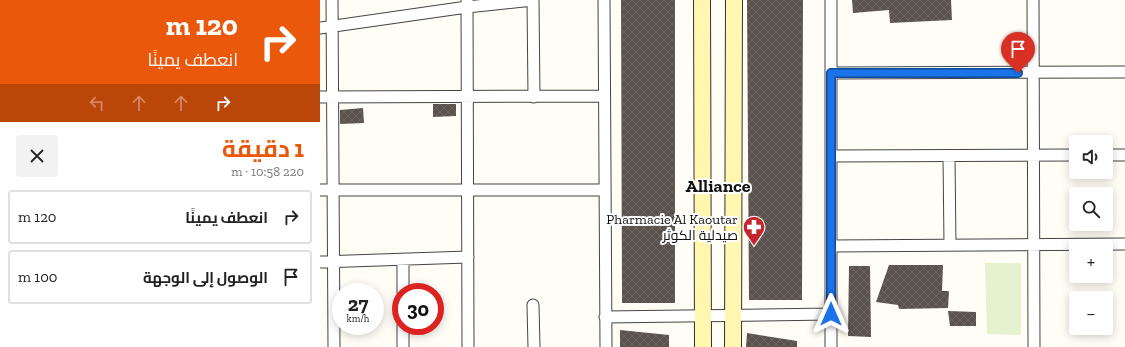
<!DOCTYPE html>
<html lang="ar">
<head>
<meta charset="utf-8">
<style>
  :root { --surface:#fff; --page:#f2f2f2; --text:#222; --muted:#767676; --line:#e0e0e0; --accent:#ea580c }
  body { margin:0; font-family:"Zilla Slab",Cairo,serif; background:var(--page); color:var(--text); direction:rtl; height:100vh; display:flex; flex-direction:column; font-size:15px; white-space:nowrap }
  * { box-sizing:border-box; margin:0 }
  p { font-size:13px; color:var(--muted) }
  .icon { flex:none; width:22px; height:22px; fill:none; stroke:currentColor; stroke-width:2; stroke-linecap:round; stroke-linejoin:round }
  .map { position:relative; flex:1; overflow:hidden; direction:ltr }
  .sheet { display:flex; flex-direction:column; background:var(--surface); width:320px }
  .sheet>* { flex:none }
  .banner { background:#ea580c; color:#fff; overflow:hidden }
  .tools { position:absolute; left:749px; top:135px; display:grid; gap:8px }
  .tools a { display:grid; place-items:center; width:44px; height:44px; border-radius:4px; background:var(--surface); box-shadow:0 2px 10px #0003; font-size:20px }
  .speed { position:absolute; left:12px; top:283px; display:flex; gap:8px; font-size:20px; font-weight:700; text-align:center }
  .speed>* { display:grid; place-content:center; width:52px; height:52px; border-radius:50%; background:var(--surface); box-shadow:0 2px 10px #0003; line-height:1 }
  .speed small { font-size:10px; font-weight:400 }
  .speed .limit { border:6px solid #d22; background:#fff; color:#111 }
  .pin { position:absolute; display:grid; place-items:center; width:34px; height:34px; color:#fff; margin:-41px -17px; border-radius:50% 50% 50% 0; rotate:-45deg; box-shadow:0 0 4px #0007 }
  .pin .icon { rotate:45deg }
  .me { position:absolute; width:44px; margin:-22px; rotate:0deg; stroke-linejoin:round; filter:drop-shadow(0 0 3px #0008) }
  .turn { display:flex; align-items:center; gap:14px; height:84px; padding:0 16px; font-size:18px }
  .turn .icon { width:52px; height:52px; stroke-width:2.5 }
  .turn b { display:block; font-size:28px; line-height:34px }
  .lanes { display:flex; align-items:center; height:38px; padding:0 16px; background:#0003; justify-content:center; gap:20px; direction:ltr }
  .lanes .off { opacity:.35 }
  .round { display:grid; place-items:center; flex:none; width:42px; height:42px; border-radius:4px; background:var(--page) }
  .head { display:flex; align-items:center; justify-content:space-between; height:68px; padding:0 16px }
  h1 { font-size:24px; font-weight:700; line-height:30px; color:var(--accent) }
  ul { padding:0; list-style:none }
  li { display:flex; align-items:center; gap:12px; height:54px; margin:0 8px 6px; padding:0 8px; border:2px solid var(--line); border-radius:4px }
  li div { flex:1 }
  li b { display:block; font-size:15px }
  li em { font-style:normal }
  main { display:flex; flex:1; min-height:0 }
  .map>svg:first-child { display:block }
</style>
</head>
<body>
<main>
<div class="map">
<svg width="805" height="347" viewBox="0 0 805 347">
  <defs>
    <pattern id="building-cross-hatch" width="8" height="8" patternUnits="userSpaceOnUse"><rect width="8" height="8" fill="#5a524d"/><path d="M0 0l8 8M0 8l8-8" fill="none" stroke="#6d6662"/></pattern>
  </defs>
  <rect width="100%" height="100%" fill="#fffdf5"/>
  <path fill="#e6f2cf" d="M665,263H701V335L667,334Z"/>
  <path fill="url(#building-cross-hatch)" d="M301,0H355V303H302Z
    M427,0H483L482,300H429Z
    M532,0H631L632,20L570,23L569,10L533,13Z
    M113,104H136V116L113,117Z
    M43,108L44,123L20,124V110Z
    M569,265H623L622,291H629L628,308L579,309L578,305L556,302Z
    M529,266H550L551,337L528,336Z
    M628,311L656,312V326H630Z
    M300,330L349,335V347H300Z
    M427,333L477,341V347H426Z"/>
  <g fill="none" stroke-linecap="round" stroke-linejoin="round">
    <g stroke="#444" stroke-width="13">
      <path id="street" d="M12,0L14,347
        M147,0L148,347
        M213,0L214,97
        M284,0L286,347
        M511,0V347
        M713,0L714,347
        M0,28L147,7L213,0
        M511,73L805,72
        M0,97L284,96
        M786,155H805
        M511,156L756,155
        M629,157L630,245
        M0,190H284
        M511,246L805,244
        M83,259V292
        M0,262L148,257
        M213,305L214,347
        M285,317L511,314
        M83,326V347"/>
    </g>
    <g stroke="#333" stroke-width="18">
      <path id="secondary" d="M382,0L383,347
        M413,347L414,0"/>
    </g>
    <use href="#street" stroke="#fff" stroke-width="11"/>
    <use href="#secondary" stroke="#fff6b0" stroke-width="16"/>
  </g>
  <g fill="none" stroke-linecap="round" stroke-linejoin="round">
    <g stroke="#114b97" stroke-width="10">
      <path id="route" d="M511,314V73H698"/>
    </g>
    <use href="#route" stroke="#1a73e8" stroke-width="7"/>
  </g>
  <defs>
    <g id="pharmacy-pin" transform="scale(1.15)"><path d="M0 17L-7.5 6A9.5 9.5 0 1 1 7.5 6Z" fill="#c4262e" stroke="#fff"/><path d="M-2-6h4v4h4v4h-4v4h-4v-4h-4v-4h4Z" fill="#fff"/></g>
  </defs>
  <g fill-rule="evenodd">
    <use href="#pharmacy-pin" x="434" y="227"/>
  </g>
  <g text-anchor="middle" stroke-width="4" stroke-linejoin="round" paint-order="stroke">
    <g font-size="14" fill="#111" stroke="#fff" text-anchor="end">
      <text x="418" y="224">Pharmacie Al Kaoutar<tspan x="418" dy="16">صيدلية الكوثر</tspan></text>
    </g>
    <g font-size="18" font-weight="bold" fill="#111" stroke="#fff">
      <text x="398" y="192">Alliance</text>
    </g>
  </g>
</svg>
<div class="tools">
<a><svg class="icon" aria-label="sound" viewBox="0 0 24 24"><path d="M4 9h4l5-4v14l-5-4H4zM17 9q2 3 0 6"/></svg></a>
<a><svg class="icon" aria-label="search" viewBox="0 0 24 24"><circle cx="10" cy="10" r="6"/><path d="M15 15l6 6"/></svg></a>
<a>+</a>
<a>−</a>
</div>
<div class="speed"><div>27<small>km/h</small></div><div class="limit">30</div></div>
<div class="pin" style="left:698px;top:73px;background:#d93025"><svg class="icon" aria-label="arrive" viewBox="0 0 24 24"><path d="M6 21V4h12l-3 4 3 4H6"/></svg></div>
<svg class="me" style="left:511px;top:314px" viewBox="-20 -20 40 40"><path d="M0-17L14 15 0 8-14 15z" fill="#1a73e8" stroke="#fff" stroke-width="4"/></svg>
</div>
<section class="sheet">
<div class="banner">
<div class="turn"><svg class="icon" aria-label="right" viewBox="0 0 24 24"><path d="M7 20v-9h11M14 6l5 5-5 5"/></svg><div><b>120 m</b>انعطف يمينًا</div></div>
<div class="lanes"><svg class="icon off" aria-label="left" viewBox="0 0 24 24"><path d="M17 20v-9H6M10 6l-5 5 5 5"/></svg><svg class="icon off" aria-label="ahead" viewBox="0 0 24 24"><path d="M12 20V5M6 11l6-6 6 6"/></svg><svg class="icon off" aria-label="ahead" viewBox="0 0 24 24"><path d="M12 20V5M6 11l6-6 6 6"/></svg><svg class="icon" aria-label="right" viewBox="0 0 24 24"><path d="M7 20v-9h11M14 6l5 5-5 5"/></svg></div>
</div>
<div class="head"><div><h1>1 دقيقة</h1><p>220 m · 10:58</p></div><a class="round"><svg class="icon" aria-label="close" viewBox="0 0 24 24"><path d="M6 6l12 12M18 6L6 18"/></svg></a></div>
<ul>
<li><svg class="icon" aria-label="right" viewBox="0 0 24 24"><path d="M7 20v-9h11M14 6l5 5-5 5"/></svg><div><b>انعطف يمينًا</b></div><em>120 m</em></li>
<li><svg class="icon" aria-label="arrive" viewBox="0 0 24 24"><path d="M6 21V4h12l-3 4 3 4H6"/></svg><div><b>الوصول إلى الوجهة</b></div><em>100 m</em></li>
</ul>
</section>
</main>
</body>
</html>
